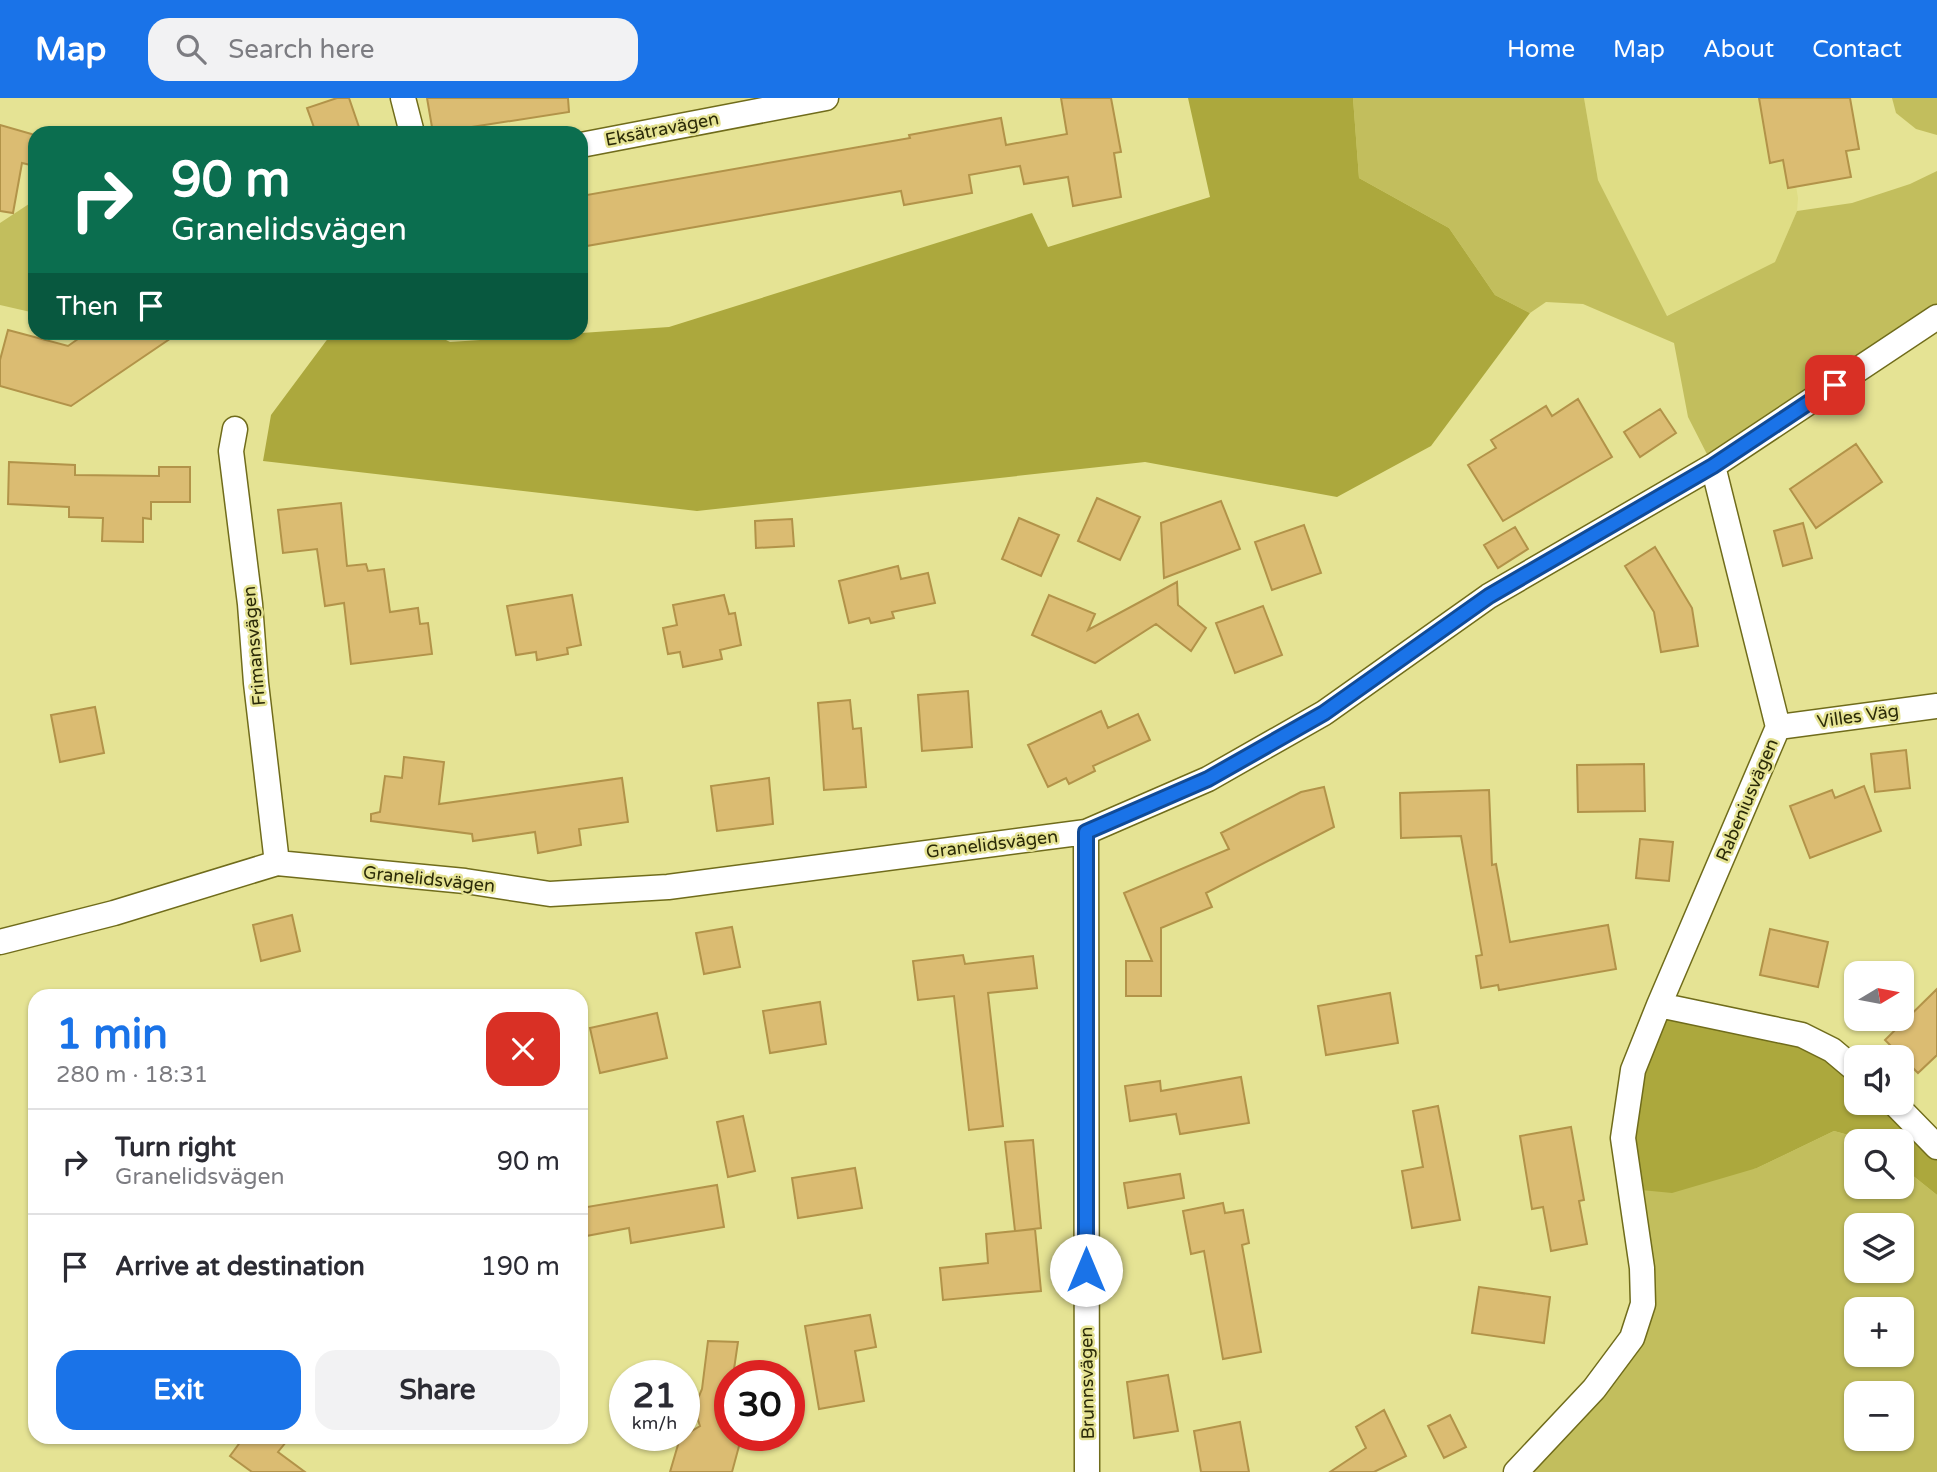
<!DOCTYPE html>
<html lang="en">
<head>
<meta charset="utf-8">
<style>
  :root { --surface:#fff; --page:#f2f2f3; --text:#2b2b33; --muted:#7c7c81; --line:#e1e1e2; --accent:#1a73e8 }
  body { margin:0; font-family:"Varela Round",sans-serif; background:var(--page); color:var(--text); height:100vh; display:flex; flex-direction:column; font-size:26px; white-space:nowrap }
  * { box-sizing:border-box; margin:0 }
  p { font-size:23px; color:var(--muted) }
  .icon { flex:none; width:38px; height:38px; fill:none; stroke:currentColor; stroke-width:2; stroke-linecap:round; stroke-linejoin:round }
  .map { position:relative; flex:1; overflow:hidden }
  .sheet { position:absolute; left:28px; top:891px; width:560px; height:455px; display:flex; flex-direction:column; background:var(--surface); border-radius:21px; box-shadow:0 2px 5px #0004 }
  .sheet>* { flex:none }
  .banner { position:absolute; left:28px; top:28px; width:560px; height:214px; border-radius:21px; box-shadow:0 2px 5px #0004; background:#0b6e4f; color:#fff; overflow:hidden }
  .needle { width:46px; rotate:80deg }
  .fabs { position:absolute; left:1844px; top:863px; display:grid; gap:14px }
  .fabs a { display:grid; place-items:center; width:70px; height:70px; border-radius:14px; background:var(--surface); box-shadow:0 2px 5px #0004; font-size:35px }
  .speed { position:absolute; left:609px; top:1262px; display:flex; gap:14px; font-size:35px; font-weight:700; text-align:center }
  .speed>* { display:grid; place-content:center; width:91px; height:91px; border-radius:50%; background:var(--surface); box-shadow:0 2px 5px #0004; line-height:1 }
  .speed small { font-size:18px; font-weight:400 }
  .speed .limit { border:10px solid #d22; background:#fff; color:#111 }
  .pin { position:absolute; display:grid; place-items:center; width:60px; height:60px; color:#fff; margin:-30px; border-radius:14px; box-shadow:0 4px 10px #0006 }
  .me { position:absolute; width:77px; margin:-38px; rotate:0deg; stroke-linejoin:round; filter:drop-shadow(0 0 5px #0008) }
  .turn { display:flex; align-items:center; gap:24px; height:147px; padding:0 28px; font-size:32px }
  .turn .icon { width:91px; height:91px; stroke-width:2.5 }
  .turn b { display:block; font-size:49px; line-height:60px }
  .then { display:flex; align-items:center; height:66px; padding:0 28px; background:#0003; gap:14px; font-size:26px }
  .round { display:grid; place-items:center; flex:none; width:74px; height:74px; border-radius:21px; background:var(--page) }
  .summary { display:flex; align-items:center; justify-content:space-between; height:119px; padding:0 28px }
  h1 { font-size:42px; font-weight:800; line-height:52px; color:var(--accent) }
  .action { display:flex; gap:14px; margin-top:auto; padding:14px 28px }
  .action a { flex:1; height:80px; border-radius:21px; background:var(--accent); color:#fff; font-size:28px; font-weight:800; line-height:80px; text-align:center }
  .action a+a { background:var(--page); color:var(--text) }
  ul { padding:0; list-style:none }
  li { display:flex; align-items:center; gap:21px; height:105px; padding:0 28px; border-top:2px solid var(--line) }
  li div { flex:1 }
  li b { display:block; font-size:26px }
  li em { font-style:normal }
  header { display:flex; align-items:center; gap:42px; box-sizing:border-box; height:98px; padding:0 35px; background:var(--accent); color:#fff }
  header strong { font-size:33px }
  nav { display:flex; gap:38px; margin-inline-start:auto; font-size:24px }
  .search { width:490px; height:63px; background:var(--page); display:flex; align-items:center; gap:18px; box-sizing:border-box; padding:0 24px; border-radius:21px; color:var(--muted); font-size:26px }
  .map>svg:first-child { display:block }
</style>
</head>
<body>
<header>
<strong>Map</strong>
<div class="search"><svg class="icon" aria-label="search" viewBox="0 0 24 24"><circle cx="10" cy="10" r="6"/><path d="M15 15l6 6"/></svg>Search here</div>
<nav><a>Home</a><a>Map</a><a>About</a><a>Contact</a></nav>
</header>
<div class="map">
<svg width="1937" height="1374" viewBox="0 0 1937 1374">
  <rect width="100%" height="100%" fill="#e5e394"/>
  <path fill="#dfdd85" d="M1584,0H1759L1771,65L1783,62L1796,88L1798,100L1797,113L1775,164L1666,218L1598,82Z"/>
  <path fill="#c2be5d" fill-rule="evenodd" d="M1353,0H1584L1598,82L1667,218L1775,164L1797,113L1852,105L1910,86L1937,73V219L1713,368L1688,319L1674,245L1583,206L1546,204L1530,215L1495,197L1449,130L1359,80Z
    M1892,0H1937V37L1916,31L1896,15Z
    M35,102V215L0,207V125Z
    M1834,1033L1870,1043H1857V1088H1902V1069L1937,1097V1374H1516L1632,1240L1631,1091L1757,1070ZM1857,1127H1902V1172H1857ZM1857,1211H1902V1256H1857ZM1857,1295H1902V1340H1857Z"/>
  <path fill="#aca83d" d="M1188,0H1353L1359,80L1449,130L1495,197L1530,215L1431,348L1337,399L1145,364L697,413L263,363L271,317L332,235H432L450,244L669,229L1032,115L1048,149L1210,99Z
    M1659,907L1802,937L1857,973V1004L1893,1005L1937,1049V1097L1902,1069V1043H1870L1834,1033L1757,1070L1672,1095L1631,1091L1633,972Z"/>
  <path fill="#dbbc72" stroke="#b29349" stroke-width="2" d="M337,0H349L361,35H316L307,10Z
    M427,0H568L569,14L433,35Z
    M1061,0H1111L1121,54L1114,55L1121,99L1073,108L1068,79L1024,86L1020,68L969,77L972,95L904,107L901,93L581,149V98L910,40L909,37L1001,20L1006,47L1067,36Z
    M1759,0H1850L1859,51L1846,53L1851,79L1788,90L1783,62L1770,65Z
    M0,27L35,37V68L22,65L13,115L0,113Z
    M8,232L68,248L88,234H180L71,308L0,288V262Z
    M1578,301L1612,359L1503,423L1468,367L1496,350L1491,342L1546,308L1552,318Z
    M1660,311L1676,335L1640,359L1624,334Z
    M1856,346L1882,384L1816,430L1790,391Z
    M9,364L75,367V377L159,378V369H190V404H151V421L143,420V444L102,443L103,420L69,419V409L8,406Z
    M1097,400L1140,419L1120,462L1078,443Z
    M1221,403L1240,451L1164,480L1161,425Z
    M341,405L347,468L366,466L368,473L384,471L390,514L418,510L420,526L428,525L432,556L351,566L344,505L325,508L317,451L283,455L278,412Z
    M1019,420L1059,437L1041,478L1002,461Z
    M792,421L794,448L756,450L755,423Z
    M1803,425L1812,460L1783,468L1774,433Z
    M1304,427L1321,475L1272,492L1255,444Z
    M1515,429L1528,451L1498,470L1484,447Z
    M1655,449L1692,510L1698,548L1661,554L1654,514L1625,468Z
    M898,468L901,481L928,475L935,505L892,514L894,520L871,525L869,520L849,525L839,483Z
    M1177,484L1178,507L1206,530L1191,553L1156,526L1095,565L1032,537L1049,497L1095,516L1088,532Z
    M572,497L581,547L567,550L568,556L537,562L536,554L516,557L507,508Z
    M724,497L729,516L735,515L741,547L720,552L722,561L683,569L680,554L668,556L663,530L677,527L673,507Z
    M1263,508L1282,557L1235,575L1216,525Z
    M968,593L972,649L922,653L918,597Z
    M850,602L853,631L861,630L866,689L824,692L818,605Z
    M95,609L104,655L60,664L51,617Z
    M1101,613L1108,630L1138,616L1150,642L1093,668L1095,673L1069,686L1066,680L1048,689L1028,647Z
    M1906,652L1910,690L1875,694L1871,656Z
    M404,659L444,664L439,706L622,680L628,724L579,731L581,747L538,755L535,734L473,743L472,736L371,723V716L380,714L385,678L402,680Z
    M1644,666L1645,713L1578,714L1577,667Z
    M769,680L773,726L717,733L711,688Z
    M1864,688L1881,733L1810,760L1790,708L1832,692L1835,700Z
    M1324,689L1334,729L1206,795L1212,809L1161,830V898H1126V863H1152L1124,795L1229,751L1221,735L1301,694Z
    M1489,692L1492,767L1496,766L1510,844L1608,827L1616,871L1499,892L1498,887L1481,890L1476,858L1482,857L1461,738L1401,740L1400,695Z
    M1640,741L1673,744L1669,783L1636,780Z
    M292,817L300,853L261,863L253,827Z
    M732,829L740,869L704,876L696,835Z
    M1770,831L1828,844L1818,889L1760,877Z
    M963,857L965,866L1033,858L1037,890L988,895L1003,1028L969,1032L954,898L918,902L913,863Z
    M1937,891V957L1918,975L1885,942Z
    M1390,895L1398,945L1326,957L1318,908Z
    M820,904L826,946L770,955L763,913Z
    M657,915L667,960L600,975L590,930Z
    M1241,979L1249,1025L1180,1036L1176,1016L1130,1023L1125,988L1160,983L1161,993Z
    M1438,1008L1460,1122L1412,1130L1402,1073L1423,1069L1413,1013Z
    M743,1018L755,1073L728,1079L717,1024Z
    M1571,1029L1584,1102L1579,1103L1587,1146L1551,1153L1543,1109L1532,1111L1520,1038Z
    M1033,1042L1041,1130L1015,1133L1005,1044Z
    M855,1070L862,1110L798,1120L792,1080Z
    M1180,1076L1184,1100L1128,1110L1124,1085Z
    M717,1087L724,1129L631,1145L629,1130L581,1139V1110Z
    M1223,1105L1225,1115L1243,1112L1249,1145L1242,1147L1261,1254L1223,1261L1204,1153L1191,1156L1183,1113Z
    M1035,1131L1041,1193L943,1202L940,1170L988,1165L986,1136Z
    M1479,1189L1550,1199L1544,1245L1472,1235Z
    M870,1217L876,1249L855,1253L864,1303L819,1311L805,1228Z
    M708,1243L738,1244L733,1278H730V1337H742L732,1374H670L680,1340L700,1328L694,1310L702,1291Z
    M1168,1277L1178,1333L1134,1340L1127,1284Z
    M1384,1312L1406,1358L1374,1374H1330L1366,1350L1356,1329Z
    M1450,1317L1466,1349L1444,1360L1428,1328Z
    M1240,1324L1249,1374H1201L1194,1333Z
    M244,1339H290L278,1354L305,1374H252L230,1358Z"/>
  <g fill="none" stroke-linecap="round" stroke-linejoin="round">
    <g stroke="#706c1b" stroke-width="27">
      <path id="street" d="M403,0L412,35
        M581,47L826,0
        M235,331L231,353L250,506L256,585L277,765
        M1778,629L1937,608
        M1086,734L1087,1374
        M0,844L114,815L277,765L465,783L550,796L668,789L1086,734L1208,681L1324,615L1489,498L1713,368L1937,219
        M1659,907L1802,937L1832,952L1857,973
        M1893,1004L1937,1049
        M1516,1374L1594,1291L1632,1240L1643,1206L1642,1170L1623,1040L1633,972L1659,907L1778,629L1713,368"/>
    </g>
    <use href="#street" stroke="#fff" stroke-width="24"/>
  </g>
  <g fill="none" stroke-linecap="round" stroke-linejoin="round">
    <g stroke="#114b97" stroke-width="18">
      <path id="route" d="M1086,1172V734L1208,681L1324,615L1489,498L1713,368L1835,287"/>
    </g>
    <use href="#route" stroke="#1a73e8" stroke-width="12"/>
  </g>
  <g text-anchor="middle" stroke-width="5" stroke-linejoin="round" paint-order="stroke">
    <g font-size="18" fill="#2b2a08" stroke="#e5e394">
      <text transform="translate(662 31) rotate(-11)" y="6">Eksätravägen</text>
      <text transform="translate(254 548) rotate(-95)" y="6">Frimansvägen</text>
      <text transform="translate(1858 618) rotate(-8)" y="6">Villes Väg</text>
      <text transform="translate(1747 702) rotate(-67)" y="6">Rabeniusvägen</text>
      <text transform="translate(992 746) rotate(-7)" y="6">Granelidsvägen</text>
      <text transform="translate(429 781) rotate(6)" y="6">Granelidsvägen</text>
      <text transform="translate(1087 1285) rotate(-91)" y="6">Brunnsvägen</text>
    </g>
  </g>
</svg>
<div class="fabs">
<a><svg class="needle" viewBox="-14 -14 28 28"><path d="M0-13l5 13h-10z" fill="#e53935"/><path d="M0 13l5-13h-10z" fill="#7c7c81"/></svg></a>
<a><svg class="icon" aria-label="sound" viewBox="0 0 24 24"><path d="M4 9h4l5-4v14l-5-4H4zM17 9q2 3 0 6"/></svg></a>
<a><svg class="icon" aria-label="search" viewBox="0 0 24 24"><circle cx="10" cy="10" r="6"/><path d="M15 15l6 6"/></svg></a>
<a><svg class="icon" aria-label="layers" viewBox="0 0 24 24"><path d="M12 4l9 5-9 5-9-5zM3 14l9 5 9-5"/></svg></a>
<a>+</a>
<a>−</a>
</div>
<div class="speed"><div>21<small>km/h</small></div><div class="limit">30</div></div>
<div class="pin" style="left:1835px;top:287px;background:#d93025"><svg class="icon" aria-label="arrive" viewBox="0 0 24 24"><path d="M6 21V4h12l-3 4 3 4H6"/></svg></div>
<svg class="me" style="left:1086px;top:1172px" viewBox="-20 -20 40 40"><circle r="19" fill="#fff"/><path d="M0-13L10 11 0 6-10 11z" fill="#1a73e8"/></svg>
<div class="banner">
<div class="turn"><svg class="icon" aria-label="right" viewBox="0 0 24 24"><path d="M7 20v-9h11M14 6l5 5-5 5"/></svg><div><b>90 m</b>Granelidsvägen</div></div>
<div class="then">Then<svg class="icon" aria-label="arrive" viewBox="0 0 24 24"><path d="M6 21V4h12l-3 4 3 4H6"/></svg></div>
</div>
<section class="sheet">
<div class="summary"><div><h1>1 min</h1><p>280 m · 18:31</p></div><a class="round" style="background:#d93025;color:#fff"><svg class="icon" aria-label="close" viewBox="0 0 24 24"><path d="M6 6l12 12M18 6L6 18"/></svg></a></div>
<ul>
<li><svg class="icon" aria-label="right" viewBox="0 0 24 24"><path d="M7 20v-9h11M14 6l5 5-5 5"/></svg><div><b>Turn right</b><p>Granelidsvägen</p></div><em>90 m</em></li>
<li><svg class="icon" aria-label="arrive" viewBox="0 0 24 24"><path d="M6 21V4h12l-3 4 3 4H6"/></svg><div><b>Arrive at destination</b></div><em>190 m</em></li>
</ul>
<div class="action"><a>Exit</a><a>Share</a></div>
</section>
</div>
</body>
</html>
